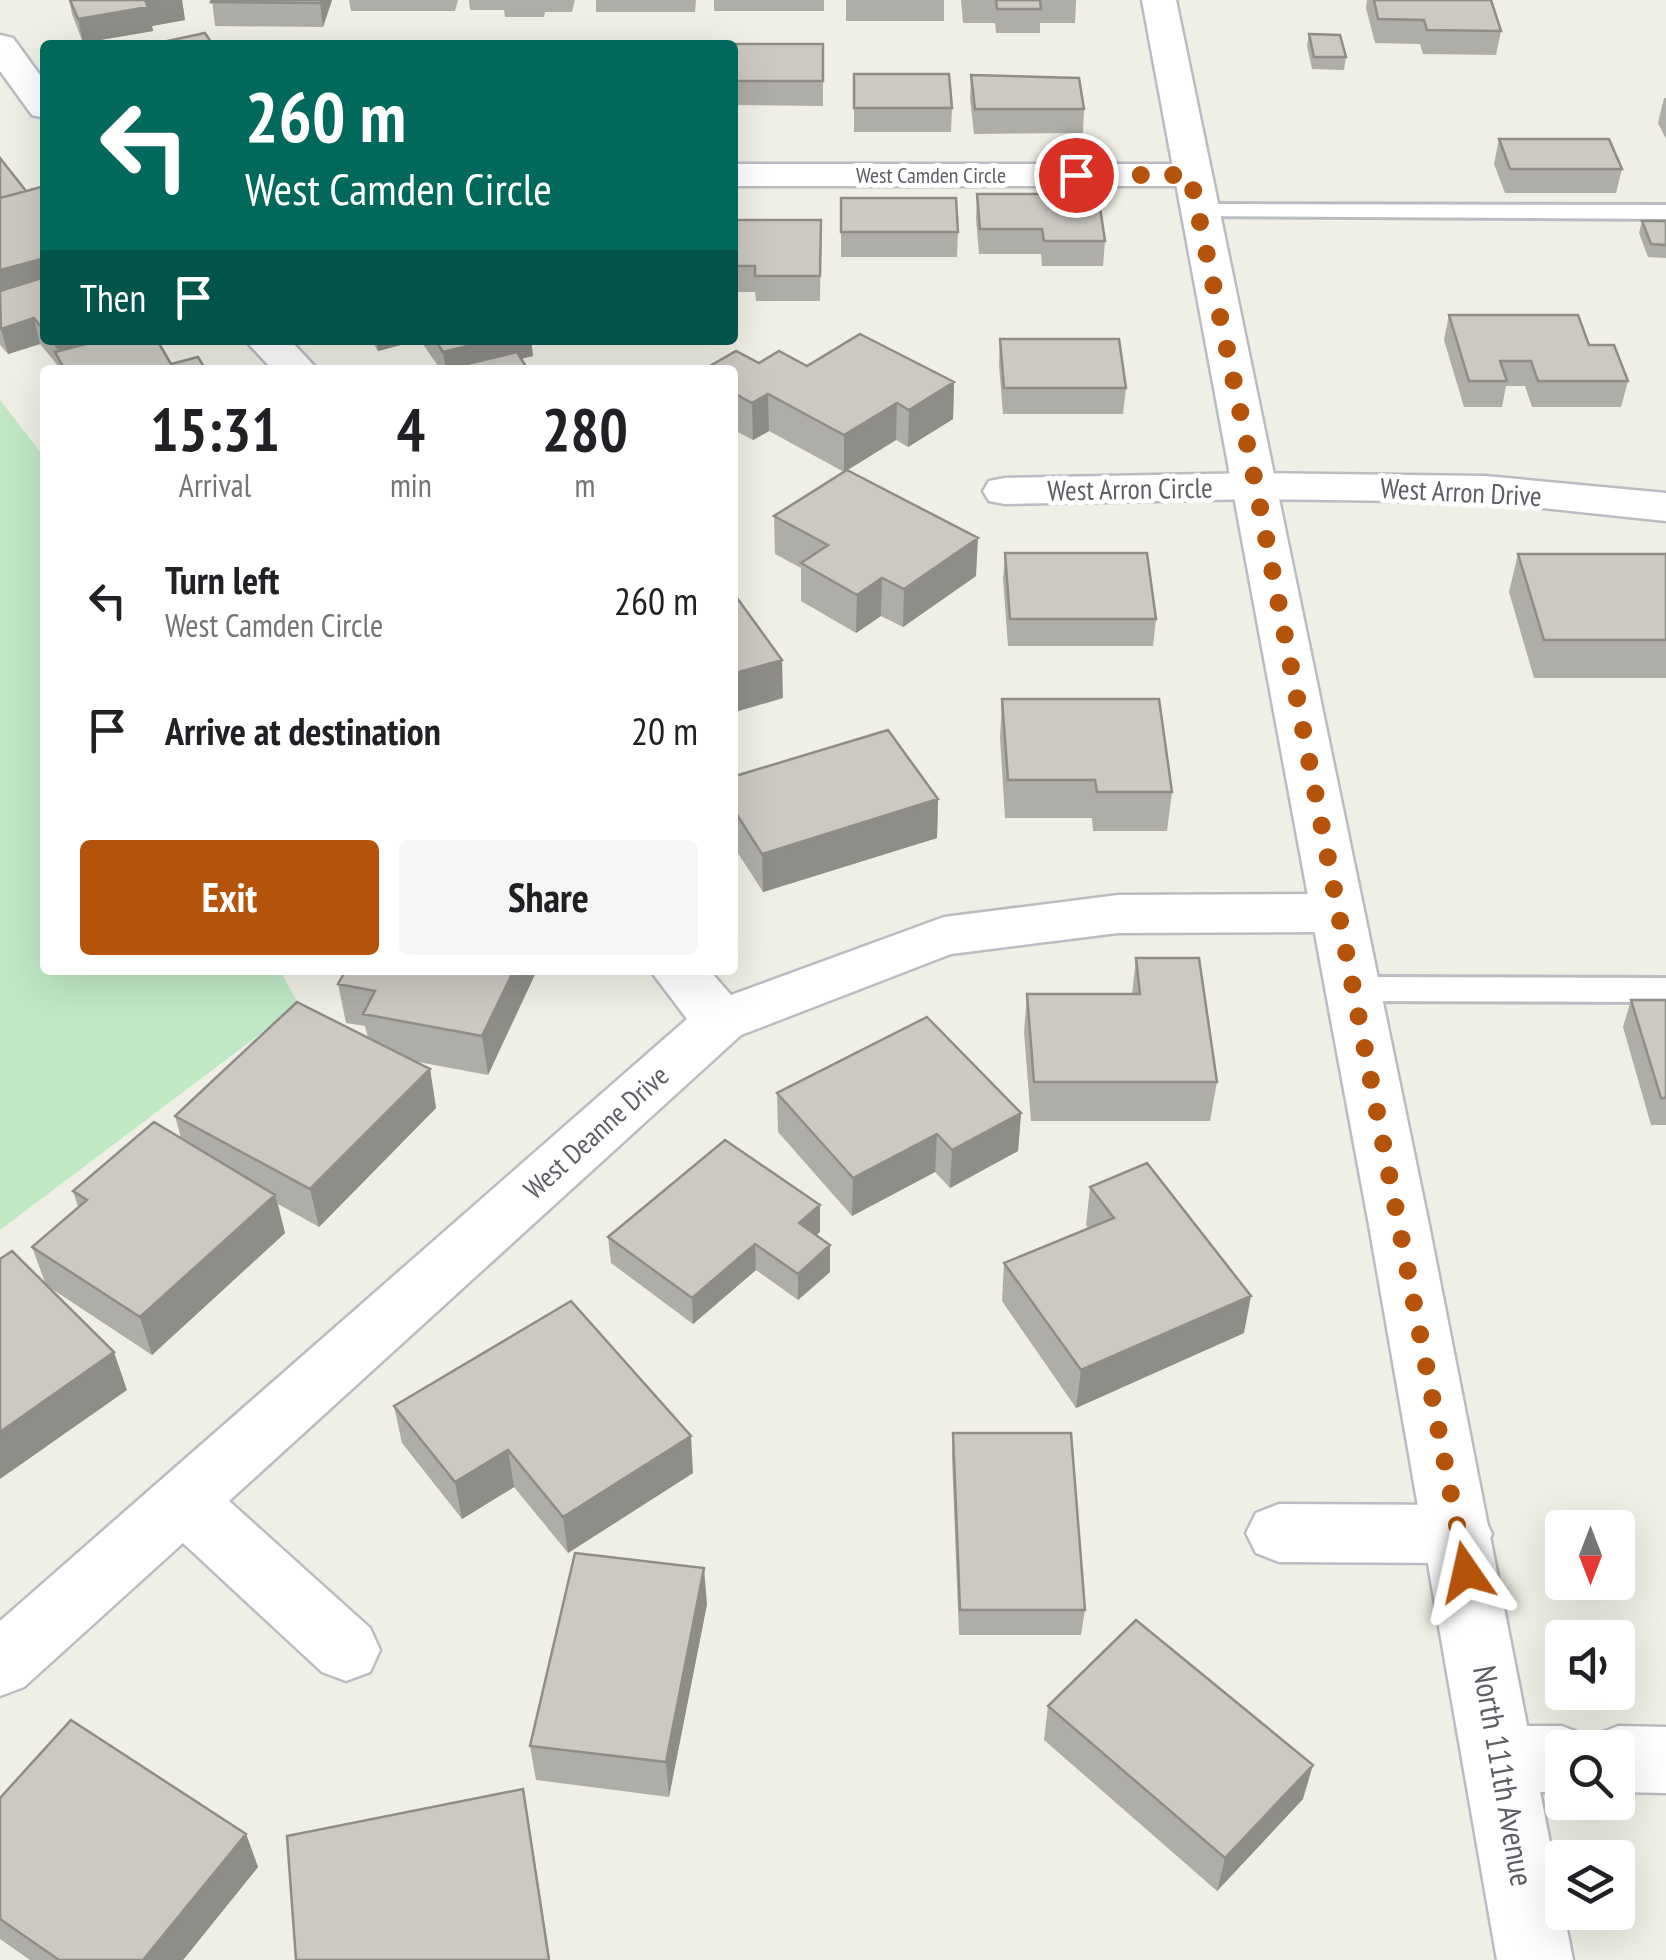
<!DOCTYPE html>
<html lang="en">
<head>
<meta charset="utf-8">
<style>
  :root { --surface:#fff; --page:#f6f6f6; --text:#202124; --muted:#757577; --accent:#b45309 }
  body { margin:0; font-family:"PT Sans Narrow",sans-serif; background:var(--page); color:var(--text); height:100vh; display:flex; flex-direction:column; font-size:38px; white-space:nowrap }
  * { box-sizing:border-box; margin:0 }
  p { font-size:32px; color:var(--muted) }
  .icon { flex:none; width:55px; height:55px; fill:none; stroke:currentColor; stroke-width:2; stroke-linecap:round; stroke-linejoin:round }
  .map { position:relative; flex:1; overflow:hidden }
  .panel { position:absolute; left:40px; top:365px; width:698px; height:610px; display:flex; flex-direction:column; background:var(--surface); border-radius:10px; box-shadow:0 10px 40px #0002 }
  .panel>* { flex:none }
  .banner { position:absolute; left:40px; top:40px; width:698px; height:305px; border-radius:10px; box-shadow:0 10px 40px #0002; background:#00695c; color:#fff; overflow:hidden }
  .needle { width:65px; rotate:180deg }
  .fabs { position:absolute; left:1545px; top:1510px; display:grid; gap:20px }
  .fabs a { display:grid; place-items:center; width:90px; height:90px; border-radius:10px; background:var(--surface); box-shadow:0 10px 40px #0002; font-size:50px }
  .pin { position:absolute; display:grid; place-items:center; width:85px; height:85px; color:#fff; margin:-42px; border:5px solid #fff; border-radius:50%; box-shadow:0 2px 10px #0007 }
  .me { position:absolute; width:110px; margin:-55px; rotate:349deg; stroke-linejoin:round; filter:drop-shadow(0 0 8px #0008) }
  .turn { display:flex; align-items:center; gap:35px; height:210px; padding:0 40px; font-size:45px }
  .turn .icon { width:130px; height:130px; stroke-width:2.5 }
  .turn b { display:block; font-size:70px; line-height:85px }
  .then { display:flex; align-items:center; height:95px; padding:0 40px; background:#0003; gap:20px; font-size:38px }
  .eta { display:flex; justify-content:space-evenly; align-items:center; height:170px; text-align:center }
  .eta b { font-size:60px; font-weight:700; line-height:70px }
  .primary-button { display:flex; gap:20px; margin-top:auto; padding:20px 40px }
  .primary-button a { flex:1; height:115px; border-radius:10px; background:var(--accent); color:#fff; font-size:40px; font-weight:700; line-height:115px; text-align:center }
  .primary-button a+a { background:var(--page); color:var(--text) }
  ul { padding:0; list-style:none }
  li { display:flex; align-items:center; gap:30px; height:130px; padding:0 40px }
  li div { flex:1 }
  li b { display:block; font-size:38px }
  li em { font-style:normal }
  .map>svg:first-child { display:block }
</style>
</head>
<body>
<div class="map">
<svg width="1666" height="1960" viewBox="0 0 1666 1960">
  <rect width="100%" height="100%" fill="#f0efe5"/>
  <path fill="#c0e8c5" d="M0,400L45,458V970H280L299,1005L0,1230Z"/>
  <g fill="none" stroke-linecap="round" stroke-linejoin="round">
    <g stroke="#b9bcc1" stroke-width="6">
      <path id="lane" d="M1197,204L1666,205V219L1189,216L1185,211L1189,206Z
        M1352,977L1666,978V1002L1352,1001L1340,997L1336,989L1340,981Z"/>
    </g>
    <g stroke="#b9bcc1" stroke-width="5">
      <path id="street" d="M0,35L13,38L45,82V118L32,115L0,71Z
        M732,164H1190L1204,167L1209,175L1204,183L1190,186H732Z
        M245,340H290L318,370H273Z
        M1256,473L1485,476L1666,493V521L1485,502L1256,499L1005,504L989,501L983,491L989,481L1005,478Z
        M1336,894L1355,900L1363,913L1355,926L1336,932L1118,933L951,954L741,1035L229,1501L370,1628L380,1650L370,1672L346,1681L322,1672L183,1543L24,1687L0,1696V1621L687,1019L650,970H709L731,995L944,917L1118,895Z
        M1279,1504L1459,1505L1483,1514L1492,1534L1483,1554L1459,1563L1279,1562L1256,1553L1246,1533L1256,1513Z
        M1500,1726H1562L1587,1736L1590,1742L1593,1736L1618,1726L1666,1727V1793L1618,1792V1748H1562V1792H1500L1475,1782L1464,1759L1475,1736Z"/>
    </g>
    <g stroke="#babcc3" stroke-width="5">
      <path id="secondary" d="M1142,0H1176L1429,1225L1573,1960H1497L1369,1225Z"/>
    </g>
    <use href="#lane" fill="#fff" fill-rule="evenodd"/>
    <use href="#street" fill="#fff" fill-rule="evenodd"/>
    <use href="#secondary" fill="#fff" fill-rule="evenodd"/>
  </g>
  <path fill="#afada7" d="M69,0H182L185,20L152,26L153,31L83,43L72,14Z
    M212,0H332L323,27L215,26Z
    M349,0H458L455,11H351Z
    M469,0H575L572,12H545L544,17H505L504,10H470Z
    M596,0H696L695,12H596Z
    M714,0H824V11H714Z
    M846,0H944V21H846Z
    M961,0H1076L1075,23H1040V33H996L995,23H963Z
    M1367,0H1491L1501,31L1496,55L1423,54L1420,44L1375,43L1366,8Z
    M1309,34L1346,57L1344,70L1312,69L1307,46Z
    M823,44V106L732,105V45Z
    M854,74L952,108L951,132H854Z
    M971,75L1084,109L1083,133L974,134L970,99Z
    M1664,98H1666V139L1658,123Z
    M1499,139L1622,169L1616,193H1505L1494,164Z
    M0,158L26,191L45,186V340H157L171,364L206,370H60L59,367L40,344L8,354L0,345Z
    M977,194L1105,241L1103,266H1042L1041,254H979L976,219Z
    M841,198L958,232L957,257H841Z
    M732,220H821L820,301H756L755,292H732Z
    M1642,221H1666V258L1648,257L1639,233Z
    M1449,315L1589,345L1628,381L1621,407H1532L1525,386H1506L1502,407H1464L1444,340Z
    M1000,339L1126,388L1123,414H1003L999,365Z
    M371,340H531L533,356L441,370L420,340L378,351Z
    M759,363L807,366L954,382L953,419L908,447L896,440L848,470L976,576L903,627L881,616L856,633L801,601V568L775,554L774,516L844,472L769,431L753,440L732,429V370Z
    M1005,553L1156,619L1153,646H1008L1003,579Z
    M1518,554H1666V678H1534L1509,592Z
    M1002,699L1172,792L1167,831H1093L1092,818H1005L1000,737Z
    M732,777L938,799L937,838L763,892L732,844Z
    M1136,958L1217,1082L1210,1121H1031L1024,1032L1027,994H1132Z
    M346,970H537L488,1075L413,1061L430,1069L436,1108L319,1227L278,1204L285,1233L152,1355L46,1285L32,1247L78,1207L73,1191L181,1138L175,1116L368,1038L365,1026L346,1023L338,984Z
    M1631,1000H1666V1125H1651L1623,1027Z
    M777,1093L1021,1113L1018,1151L950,1188L935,1172L852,1216L778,1132Z
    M1090,1187L1244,1333L1076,1408L1002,1301L1004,1263L1089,1229L1086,1225Z
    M820,1232L816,1235L830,1245V1272L798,1300L756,1270L693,1324L611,1263L608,1237Z
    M394,1406L693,1473L568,1553L514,1487L462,1519L402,1443Z
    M953,1433L1085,1610L1081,1635H959L952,1458Z
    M707,1604L669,1797L536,1780L530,1746Z
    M1048,1706L1303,1799L1217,1891L1044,1740Z
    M0,1798L246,1834L258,1867L183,1960H30L0,1939Z"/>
  <path fill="#8e8d88" d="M160,0H182L185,20L152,26L153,31L83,43L78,19Z
    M321,0H332L323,27L320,3Z
    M45,258V297L0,309V270Z
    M34,318L40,344L8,354L1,329Z
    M78,340H150L61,362L57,347Z
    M376,340H420L378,351Z
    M492,340H531L533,356L478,370H446L443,352Z
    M954,382L953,419L908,447L909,410Z
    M768,394L769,431L753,440L752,403Z
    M897,403L896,440L844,472V435Z
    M978,538L976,576L903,627L904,589Z
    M882,578L881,616L856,633L857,595Z
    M782,660L783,698L732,713V674Z
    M938,799L937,838L763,892L762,854Z
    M514,970H537L488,1075L482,1036Z
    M430,1069L436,1108L319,1227L310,1189Z
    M1021,1113L1018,1151L950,1188L952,1150Z
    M937,1134L935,1172L852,1216L853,1178Z
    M275,1195L285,1233L152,1355L140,1317Z
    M820,1205V1232L800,1249L799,1223Z
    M755,1244L756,1270L693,1324L692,1298Z
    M830,1245V1272L798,1300V1274Z
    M1251,1296L1244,1333L1076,1408L1081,1370Z
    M114,1352L127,1390L0,1479V1432Z
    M691,1436L693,1473L568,1553L563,1517Z
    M508,1450L514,1487L462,1519L455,1482Z
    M704,1568L707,1604L669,1797L666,1762Z
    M1313,1765L1303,1799L1217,1891L1225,1858Z
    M523,1789L529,1823L550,1960H549Z
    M246,1834L258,1867L183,1960H143Z"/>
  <path fill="#cbc9c2" stroke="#8e8d88" stroke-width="2.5" d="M70,0H160L146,2L148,7L78,19Z
    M212,0H321L320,3L211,2Z
    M996,0H1040L1041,9H997Z
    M1374,0H1491L1501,31L1427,30L1424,20L1378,19Z
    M205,33L213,45H149Z
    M1309,34L1340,35L1346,57H1314Z
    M712,44H823V81H732V45H712Z
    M854,74H949L952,108H854Z
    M971,75L1079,78L1084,109H975Z
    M1499,139H1609L1622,169H1510Z
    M0,158L26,191L0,198Z
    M45,186V258L0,270V198Z
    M977,194H1098L1105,241H1044L1042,229H980Z
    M841,198H956L958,232H841Z
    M732,220H821L820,276H755V266H732Z
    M1642,221H1666V245L1651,244Z
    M45,277V332L34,318L1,329L0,291Z
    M1449,315H1578L1589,345H1614L1628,381H1538L1531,361H1500L1507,381H1469Z
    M860,334L954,382L909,410L897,403L844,435L768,394L752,403L732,392V370H703L736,351L759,363L779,351L807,366Z
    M1000,339H1119L1126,388H1004Z
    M52,340H78L57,347Z
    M101,340H157L171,364L198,357L206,370H65L55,352Z
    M435,340H492L443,352Z
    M517,352L528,370H442Z
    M847,470L978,538L904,589L882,578L857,595L801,563L828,545L774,516Z
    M1005,553H1147L1156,619H1010Z
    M1518,554H1666V640H1544Z
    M732,591L782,660L732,674Z
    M1002,699H1159L1172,792H1097L1095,780H1008Z
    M888,730L938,799L762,854L732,807V777Z
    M1136,958H1199L1217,1082H1034L1027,994H1140Z
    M346,970H514L482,1036L363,1014L375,991L338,984Z
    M1631,1000H1666V1098H1661Z
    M297,1002L430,1069L310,1189L175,1116Z
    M927,1017L1021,1113L952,1150L937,1134L853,1178L777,1093Z
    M154,1122L275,1195L140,1317L32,1247L87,1200L73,1191Z
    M725,1140L820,1205L799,1223L830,1245L798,1274L755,1244L692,1298L608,1237Z
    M1147,1163L1251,1296L1081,1370L1004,1263L1114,1218L1090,1187Z
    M12,1251L114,1352L0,1432V1259Z
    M571,1301L691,1436L563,1517L508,1450L455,1482L394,1406Z
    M953,1433H1071L1085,1610H960Z
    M575,1553L704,1568L666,1762L530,1746Z
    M1136,1620L1313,1765L1225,1858L1048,1706Z
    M71,1720L246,1834L143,1960H59L0,1919V1798Z
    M523,1789L549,1960H296L287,1836Z"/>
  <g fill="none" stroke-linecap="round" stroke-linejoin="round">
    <path stroke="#b45309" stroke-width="18" stroke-dasharray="0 32.4" d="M1076,175H1190L1256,486L1466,1572"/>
  </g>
  <g text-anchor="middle" stroke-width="10" stroke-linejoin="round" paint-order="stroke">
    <g font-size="22" fill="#5c5f66" stroke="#fff">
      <text x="931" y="183">West Camden Circle</text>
    </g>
    <g font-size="28" fill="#5c5f66" stroke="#fff">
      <text transform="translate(1130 489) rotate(-1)" y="10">West Arron Circle</text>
      <text transform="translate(1461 492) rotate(3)" y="10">West Arron Drive</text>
      <text transform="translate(596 1132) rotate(-42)" y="10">West Deanne Drive</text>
    </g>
    <g font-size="32" fill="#5c5f66" stroke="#fff">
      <text transform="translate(1503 1776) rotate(80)" y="11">North 111th Avenue</text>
    </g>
  </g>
</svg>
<div class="fabs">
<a><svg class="needle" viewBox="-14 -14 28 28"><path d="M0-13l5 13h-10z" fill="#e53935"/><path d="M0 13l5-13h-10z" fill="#757577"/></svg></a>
<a><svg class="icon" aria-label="sound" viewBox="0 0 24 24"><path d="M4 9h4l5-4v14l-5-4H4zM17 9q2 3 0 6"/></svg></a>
<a><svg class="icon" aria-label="search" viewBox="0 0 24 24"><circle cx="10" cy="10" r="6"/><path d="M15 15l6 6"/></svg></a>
<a><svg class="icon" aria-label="layers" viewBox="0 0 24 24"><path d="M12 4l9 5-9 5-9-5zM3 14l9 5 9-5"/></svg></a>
</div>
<div class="pin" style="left:1076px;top:175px;background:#d93025"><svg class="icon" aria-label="arrive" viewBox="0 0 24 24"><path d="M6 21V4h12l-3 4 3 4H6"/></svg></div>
<svg class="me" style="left:1466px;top:1572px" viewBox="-20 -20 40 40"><path d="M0-17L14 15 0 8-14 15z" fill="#b45309" stroke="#fff" stroke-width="4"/></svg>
<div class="banner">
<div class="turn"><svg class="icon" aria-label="left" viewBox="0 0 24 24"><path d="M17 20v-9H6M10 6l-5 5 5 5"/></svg><div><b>260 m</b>West Camden Circle</div></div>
<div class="then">Then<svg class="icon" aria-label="arrive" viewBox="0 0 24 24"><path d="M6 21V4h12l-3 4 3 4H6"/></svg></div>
</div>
<section class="panel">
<div class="eta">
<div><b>15:31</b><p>Arrival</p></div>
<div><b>4</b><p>min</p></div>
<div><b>280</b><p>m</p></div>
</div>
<ul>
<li><svg class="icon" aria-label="left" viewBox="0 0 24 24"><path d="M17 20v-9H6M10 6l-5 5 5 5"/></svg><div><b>Turn left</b><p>West Camden Circle</p></div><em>260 m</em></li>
<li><svg class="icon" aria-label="arrive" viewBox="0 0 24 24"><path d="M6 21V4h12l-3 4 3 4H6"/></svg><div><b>Arrive at destination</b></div><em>20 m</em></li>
</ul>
<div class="primary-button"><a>Exit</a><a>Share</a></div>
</section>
</div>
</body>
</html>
